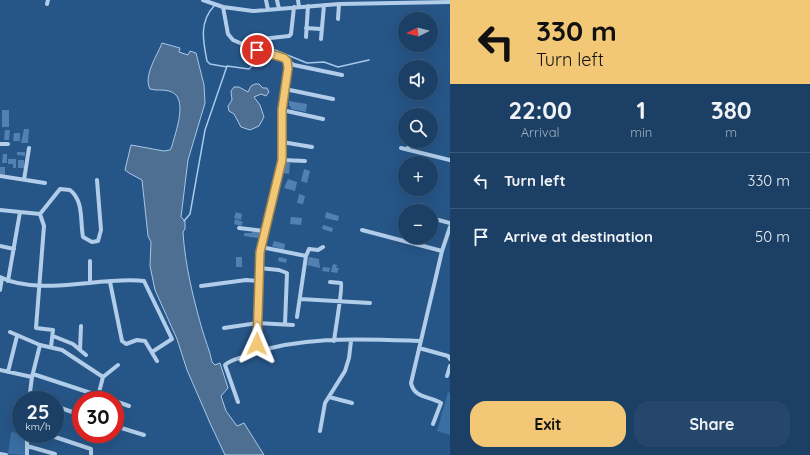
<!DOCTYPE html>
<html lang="en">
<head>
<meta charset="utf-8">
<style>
  :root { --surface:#1c4065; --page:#25476b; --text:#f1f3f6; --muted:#a0afbf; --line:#3a5979; --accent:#f2c876 }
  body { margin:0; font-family:Quicksand,sans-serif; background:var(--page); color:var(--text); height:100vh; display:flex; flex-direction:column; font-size:15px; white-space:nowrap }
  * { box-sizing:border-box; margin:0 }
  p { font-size:13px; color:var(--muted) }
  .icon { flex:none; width:22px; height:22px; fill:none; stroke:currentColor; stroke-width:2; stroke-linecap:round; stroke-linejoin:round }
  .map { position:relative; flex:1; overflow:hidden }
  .details { display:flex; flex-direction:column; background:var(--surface); width:360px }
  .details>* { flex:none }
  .guide { background:#f2c876; color:#111; overflow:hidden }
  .needle { width:26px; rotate:264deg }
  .tools { position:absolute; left:398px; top:12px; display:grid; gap:8px }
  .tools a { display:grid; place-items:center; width:40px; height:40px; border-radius:50%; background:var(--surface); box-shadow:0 4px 16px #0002,0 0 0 1px var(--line); font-size:20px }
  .speed { position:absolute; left:12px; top:391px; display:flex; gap:8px; font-size:20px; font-weight:700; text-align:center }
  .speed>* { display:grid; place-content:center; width:52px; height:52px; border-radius:50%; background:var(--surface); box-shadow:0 4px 16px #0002,0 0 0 1px var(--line); line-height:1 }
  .speed small { font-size:10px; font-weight:400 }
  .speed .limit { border:6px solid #d22; background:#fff; color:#111 }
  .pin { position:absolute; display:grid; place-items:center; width:34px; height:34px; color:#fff; margin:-17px; border:2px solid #fff; border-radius:50%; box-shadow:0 1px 4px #0007 }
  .me { position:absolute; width:44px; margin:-22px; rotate:1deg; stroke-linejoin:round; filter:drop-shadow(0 0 3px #0008) }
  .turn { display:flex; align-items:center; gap:14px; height:84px; padding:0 20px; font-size:18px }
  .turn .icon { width:52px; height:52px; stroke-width:2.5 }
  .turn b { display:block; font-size:28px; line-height:34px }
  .eta { display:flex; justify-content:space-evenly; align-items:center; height:68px; text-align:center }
  .eta b { font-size:24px; font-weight:700; line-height:28px }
  .cta { display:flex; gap:8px; margin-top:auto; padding:8px 20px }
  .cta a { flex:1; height:46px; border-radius:16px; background:var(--accent); color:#111; font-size:16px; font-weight:700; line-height:46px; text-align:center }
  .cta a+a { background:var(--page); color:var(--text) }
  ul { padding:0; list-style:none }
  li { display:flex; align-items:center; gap:12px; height:56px; padding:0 20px; border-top:1px solid var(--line) }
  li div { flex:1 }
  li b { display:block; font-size:15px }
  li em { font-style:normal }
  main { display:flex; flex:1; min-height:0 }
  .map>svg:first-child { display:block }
</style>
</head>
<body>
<main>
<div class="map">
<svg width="450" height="455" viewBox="0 0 450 455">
  <rect width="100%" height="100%" fill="#265587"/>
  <path fill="#3a6fa4" d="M448,392L450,393V435L437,431Z
    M11,432L26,434L25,455L8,454Z"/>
  <path fill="#4e6f92" stroke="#a6c8e9" d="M162,43L180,48L179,52L188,55L190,51L196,53L204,85L205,103L188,160L181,217L185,221V229L183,232C185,265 193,297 202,329C205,340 210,351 212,362L215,365L220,363L228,388L221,396L226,411L237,426L244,423L264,455H225L210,423L187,370L177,339L155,290L150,266L151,242L148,236L142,180L129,173L125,170L131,145L164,151L170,150L172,146C175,133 190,96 169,91C162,89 157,91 150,89C143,76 157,56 162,43Z
    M255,84H259L263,88H267L269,92L266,96L261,94L254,97L260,105L264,117L259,126L250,130L241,127L234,114L229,111L228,106L232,100L231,91L234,87H239L248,92L251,86Z"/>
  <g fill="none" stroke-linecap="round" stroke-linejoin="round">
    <path stroke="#a6c8e9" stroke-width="1.5" d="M214,6C199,22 203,41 207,61L210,64L227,67
      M184,221L190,214L205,130L227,66L249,69L268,50H275L307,63L324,62L338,67L369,60"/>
  </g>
  <path fill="#5281b1" d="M289,101L307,104L306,112L291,109V107L289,106Z
    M2,110H9V127H2Z
    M24,129H29L28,143H21Z
    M5,130H10L9,140H4Z
    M14,133H20V141H13Z
    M17,152H25V156L17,155Z
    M3,154H7V163H2Z
    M8,159H16V168H13V164H8Z
    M18,160H24V168H18Z
    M283,162L290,163L289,174L282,173Z
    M0,167H5V175L0,174Z
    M304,169L310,171L307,183L301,181Z
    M288,179L297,182L295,191L284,188Z
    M299,194L305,196L303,204L297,203Z
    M236,212L242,214L241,220L234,218Z
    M326,212L339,216L338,221L325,218Z
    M291,217L302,218L301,225L290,224Z
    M235,219L243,222L241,226L234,224Z
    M323,225L333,228L332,232L322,229Z
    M252,231L260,232L258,238L244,236V233H252Z
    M274,241L285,244L284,250L272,246Z
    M236,257H242V267H236Z
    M279,257L287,259L286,263L278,261Z
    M309,257L319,259L320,268L307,265Z
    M333,264L337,265L336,268H339L337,273L331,272Z
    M323,267L330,268L329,272L322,271Z"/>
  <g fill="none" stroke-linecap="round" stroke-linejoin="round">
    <path stroke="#b1cde9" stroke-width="4" d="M203,0L223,7L253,11L339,4L450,2
      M266,0L268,10
      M277,0L279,9
      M298,0L299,7
      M47,4L48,0
      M223,7L228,34L233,40L257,50L281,57L294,65L342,75
      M338,19L339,4
      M306,28L321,29
      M306,37L308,6
      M321,39L324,5
      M247,45L262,39L289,36L291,34L294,7
      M285,89L333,99
      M282,110L323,119
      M282,142L312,147
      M0,144H8
      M401,148L450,160
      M408,149L410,141
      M282,160L305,161
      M0,176L45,183
      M24,180L29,148
      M0,210L40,214
      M40,214L60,189L70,190C84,201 80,221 83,237L92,242L98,241L101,230L97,180
      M40,214L44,226L36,328L53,330L51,347
      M431,218L450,223
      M239,228L264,231
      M362,230L442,251
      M0,246L14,249
      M261,247L306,256L297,317
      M306,256L309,249L318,250L323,247
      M259,268L279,270L287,273L285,324
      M0,277C41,297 100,276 144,281L172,339L152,352
      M8,281L20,212
      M90,282V261
      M110,282L122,341L126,344L137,340L145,341L157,361
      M330,282L341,283C343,286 335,332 334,341
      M201,286L246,280L259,281
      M0,290L2,278
      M300,299L370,303
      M224,328L257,323L293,325
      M10,332L40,345
      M53,336L73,344L80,350L81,326
      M419,348L448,356L450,359
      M80,350L86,355
      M258,351L260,252L282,160V110L288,68L287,61
      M0,370L32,377L29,400
      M8,372L17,336
      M33,374L112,400
      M447,376L450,366
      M32,377L40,345L62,350L103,377L118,365
      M329,397L352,403
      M97,400L103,377
      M115,401L129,406
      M238,402L225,365C230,360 238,359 245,356C299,335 364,339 421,341
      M55,406L81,415
      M433,424L441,403C429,396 414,398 411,383L442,251L450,227
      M115,426L144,435
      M320,431L325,403L345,371L349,358L351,341
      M46,434L91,449V455
      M27,446L55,454
      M0,454L6,455
      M27,455V434"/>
  </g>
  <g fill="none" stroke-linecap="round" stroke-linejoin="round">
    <g stroke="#9d824d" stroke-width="10">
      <path id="route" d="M257,50L284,58L287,61L288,68L282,110V160L260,252L257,344"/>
    </g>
    <use href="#route" stroke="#f2c876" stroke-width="7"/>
  </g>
</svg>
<div class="tools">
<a><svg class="needle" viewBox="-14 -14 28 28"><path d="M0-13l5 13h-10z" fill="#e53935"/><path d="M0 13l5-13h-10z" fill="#a0afbf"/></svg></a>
<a><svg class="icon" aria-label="sound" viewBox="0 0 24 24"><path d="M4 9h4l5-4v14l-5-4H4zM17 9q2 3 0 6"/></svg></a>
<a><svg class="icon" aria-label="search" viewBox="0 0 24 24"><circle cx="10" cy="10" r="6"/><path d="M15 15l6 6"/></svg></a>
<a>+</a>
<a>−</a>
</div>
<div class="speed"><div>25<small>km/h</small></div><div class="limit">30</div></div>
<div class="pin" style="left:257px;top:50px;background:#d93025"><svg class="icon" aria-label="arrive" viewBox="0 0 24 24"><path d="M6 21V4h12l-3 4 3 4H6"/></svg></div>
<svg class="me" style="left:257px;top:344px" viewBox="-20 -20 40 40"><path d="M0-17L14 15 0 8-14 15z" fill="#f2c876" stroke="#fff" stroke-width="4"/></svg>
</div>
<section class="details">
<div class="guide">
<div class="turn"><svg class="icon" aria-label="left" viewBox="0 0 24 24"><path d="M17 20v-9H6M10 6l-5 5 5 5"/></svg><div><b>330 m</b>Turn left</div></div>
</div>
<div class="eta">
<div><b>22:00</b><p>Arrival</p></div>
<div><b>1</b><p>min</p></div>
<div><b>380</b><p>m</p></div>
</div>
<ul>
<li><svg class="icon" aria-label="left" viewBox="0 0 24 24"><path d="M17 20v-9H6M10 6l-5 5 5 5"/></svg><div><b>Turn left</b></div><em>330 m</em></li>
<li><svg class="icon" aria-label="arrive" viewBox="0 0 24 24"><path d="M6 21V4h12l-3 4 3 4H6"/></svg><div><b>Arrive at destination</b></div><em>50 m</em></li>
</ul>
<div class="cta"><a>Exit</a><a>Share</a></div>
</section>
</main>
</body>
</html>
